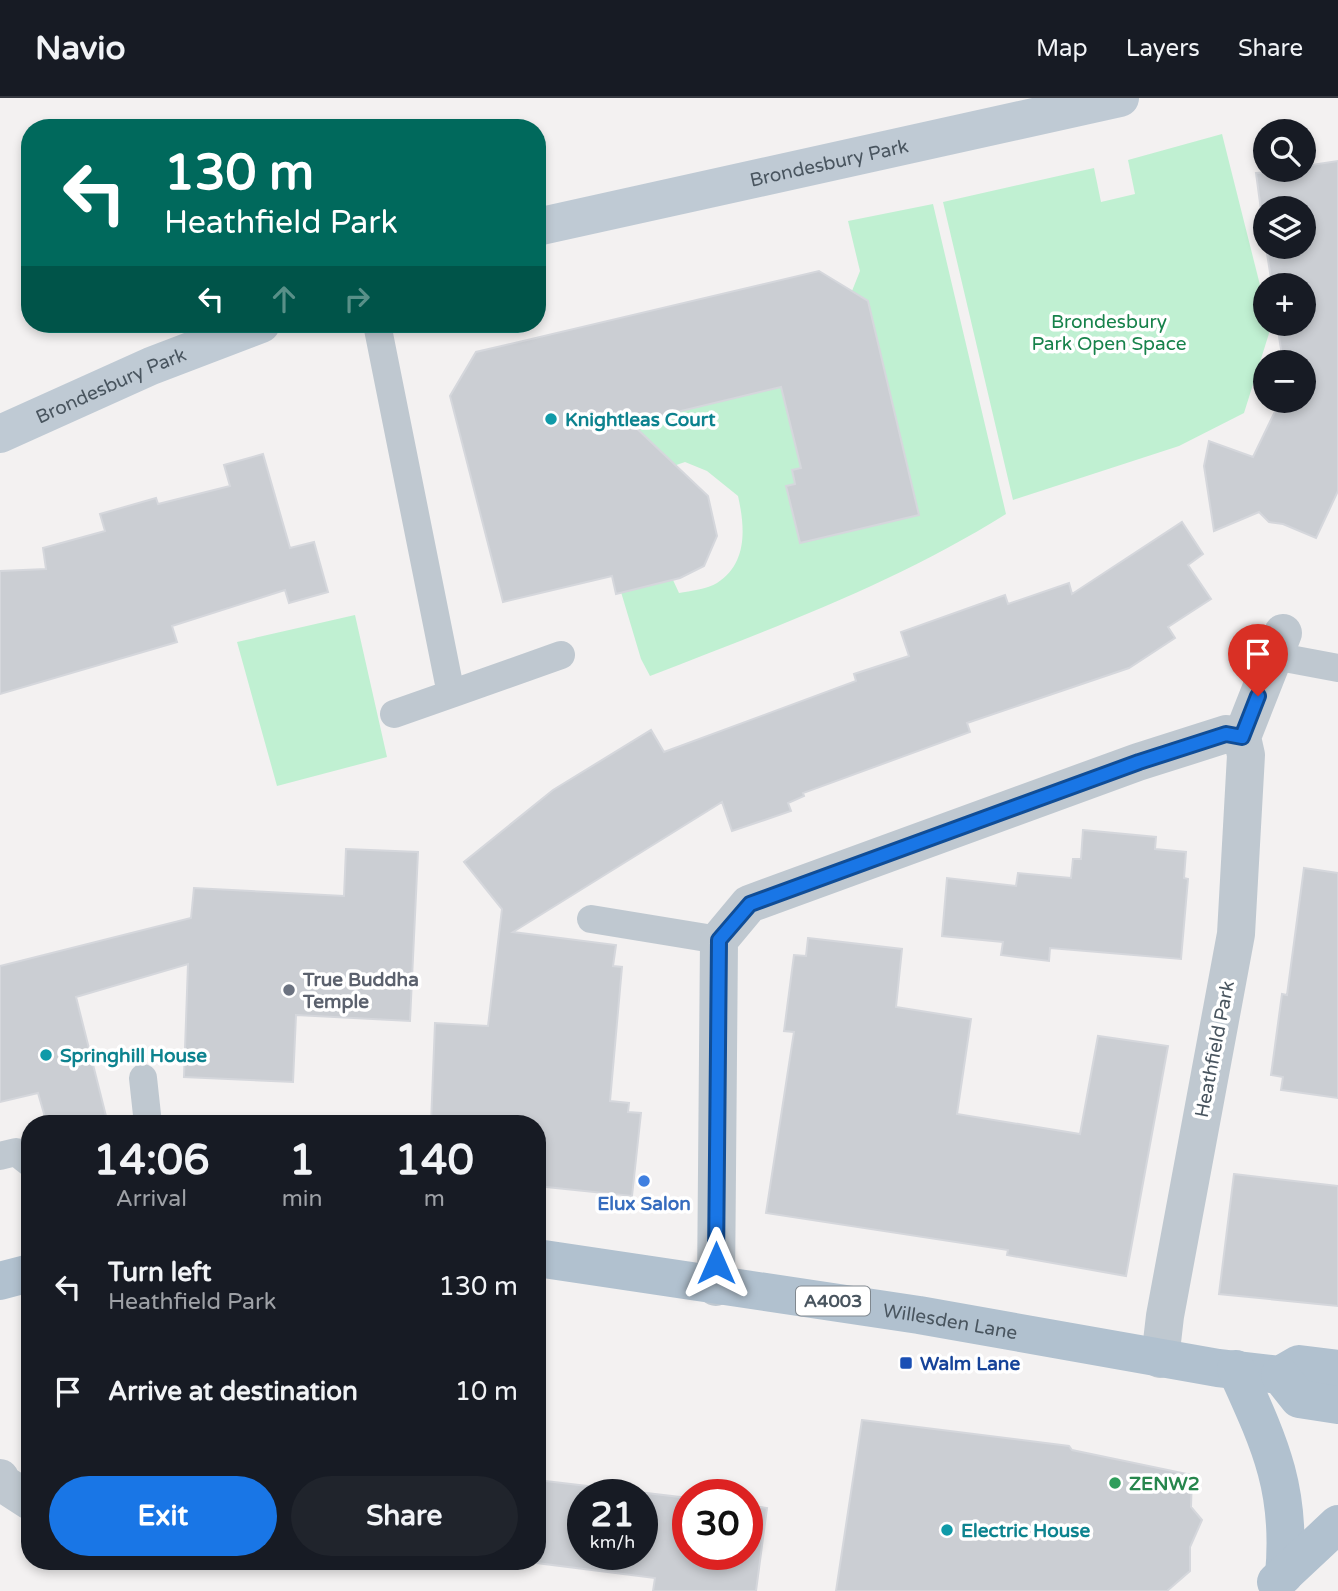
<!DOCTYPE html>
<html lang="en">
<head>
<meta charset="utf-8">
<style>
  :root { --surface:#171b24; --page:#20242c; --text:#f1f3f6; --muted:#9ea1a6; --line:#363941; --accent:#1976e6 }
  body { margin:0; font-family:"Varela Round",sans-serif; background:var(--page); color:var(--text); height:100vh; display:flex; flex-direction:column; font-size:26px; white-space:nowrap }
  * { box-sizing:border-box; margin:0 }
  p { font-size:23px; color:var(--muted) }
  .icon { flex:none; width:38px; height:38px; fill:none; stroke:currentColor; stroke-width:2; stroke-linecap:round; stroke-linejoin:round }
  .map { position:relative; flex:1; overflow:hidden }
  .sheet { position:absolute; left:21px; top:1017px; width:525px; height:455px; display:flex; flex-direction:column; background:var(--surface); border-radius:28px; box-shadow:0 4px 10px #0003 }
  .sheet>* { flex:none }
  .top-card { position:absolute; left:21px; top:21px; width:525px; height:214px; border-radius:28px; box-shadow:0 4px 10px #0003; background:#00695c; color:#fff; overflow:hidden }
  .buttons { position:absolute; left:1253px; top:21px; display:grid; gap:14px }
  .buttons a { display:grid; place-items:center; width:63px; height:63px; border-radius:50%; background:var(--surface); box-shadow:0 4px 10px #0003; font-size:35px }
  .speed { position:absolute; left:567px; top:1381px; display:flex; gap:14px; font-size:35px; font-weight:700; text-align:center }
  .speed>* { display:grid; place-content:center; width:91px; height:91px; border-radius:50%; background:var(--surface); box-shadow:0 4px 10px #0003; line-height:1 }
  .speed small { font-size:18px; font-weight:400 }
  .speed .limit { border:10px solid #d22; background:#fff; color:#111 }
  .pin { position:absolute; display:grid; place-items:center; width:60px; height:60px; color:#fff; margin:-72px -30px; border-radius:50% 50% 50% 0; rotate:-45deg; box-shadow:0 0 7px #0007 }
  .pin .icon { rotate:45deg }
  .me { position:absolute; width:77px; margin:-38px; rotate:0deg; stroke-linejoin:round; filter:drop-shadow(0 0 5px #0008) }
  .turn { display:flex; align-items:center; gap:24px; height:147px; padding:0 28px; font-size:32px }
  .turn .icon { width:91px; height:91px; stroke-width:2.5 }
  .turn b { display:block; font-size:49px; line-height:60px }
  .lanes { display:flex; align-items:center; height:66px; padding:0 28px; background:#0003; justify-content:center; gap:35px; direction:ltr }
  .lanes .off { opacity:.35 }
  .eta { display:flex; justify-content:space-evenly; align-items:center; height:119px; text-align:center }
  .eta b { font-size:42px; font-weight:700; line-height:49px }
  .button { display:flex; gap:14px; margin-top:auto; padding:14px 28px }
  .button a { flex:1; height:80px; border-radius:42px; background:var(--accent); color:#fff; font-size:28px; font-weight:700; line-height:80px; text-align:center }
  .button a+a { background:var(--page); color:var(--text) }
  ul { padding:0; list-style:none }
  li { display:flex; align-items:center; gap:21px; height:105px; padding:0 28px }
  li div { flex:1 }
  li b { display:block; font-size:26px }
  li em { font-style:normal }
  header { display:flex; align-items:center; gap:42px; box-sizing:border-box; height:98px; padding:0 35px; background:var(--surface); border-bottom:2px solid var(--line) }
  header strong { font-size:33px }
  nav { display:flex; gap:38px; margin-inline-start:auto; font-size:24px }
  .map>svg:first-child { display:block }
</style>
</head>
<body>
<header>
<strong>Navio</strong>
<nav><a>Map</a><a>Layers</a><a>Share</a></nav>
</header>
<div class="map">
<svg width="1338" height="1493" viewBox="0 0 1338 1493">
  <rect width="100%" height="100%" fill="#f3f1f1"/>
  <path fill="#c0f0d2" d="M1222,36L1265,207V226H1270L1271,229L1244,315L1179,348L1013,402L943,104L1094,70L1101,104L1135,96L1128,62Z
    M933,106L1006,416C894,486 773,530 650,578L641,561L621,494L673,482L679,495C690,493 708,491 717,485C748,465 745,429 738,398L707,373L685,364L653,375L551,344L781,289L801,370L919,417L868,203L852,193L860,173L848,123Z
    M355,517L387,659L277,688L237,544Z"/>
  <path fill="#cbced3" stroke="#d5d7dc" stroke-width="2" fill-rule="evenodd" d="M1338,63V393L1316,440L1283,426L1269,424L1259,414L1214,433L1204,368L1209,343L1253,359L1280,303H1304V264H1283L1277,226H1304V187H1272L1266,149H1304V110H1265V142L1256,75L1304,72V68Z
    M819,173L868,203L919,417L800,445L786,388L795,386L792,372L801,370L781,289L631,325L708,398L717,438L704,468L680,480L616,496L612,478L503,504L450,298L476,254Z
    M263,356L290,450L314,444L328,494L289,505L285,492L172,528L177,544L0,596V473L46,471L43,450L105,433L100,416L156,400L158,406L230,388L224,367Z
    M1182,424L1203,456L1188,467L1211,501L1168,529L1175,540L1129,570L967,625L970,634L803,695L804,698L788,705L791,713L732,733L722,704L513,834L616,847L613,868L622,869L610,1003L629,1005L628,1014L641,1015L632,1098L537,1088V1026H431L435,925L488,928L502,811L464,764L553,692L651,632L664,654L856,583L854,576L909,558L901,534L1005,497L1008,506L1069,485L1072,496Z
    M1083,732L1156,739L1155,751L1186,754L1184,780L1188,781L1181,861L1050,850L1049,863L1001,857L1003,844L942,838L947,780L1016,788L1018,775L1071,780L1073,761H1081Z
    M346,751L418,754L410,923L296,917L293,984L184,979L188,866L76,899L108,1026H47L38,995L0,1004V868L191,820L194,790L344,798Z
    M1304,770L1338,775V1000L1281,992L1283,979L1271,977L1282,896L1287,897Z
    M808,840L902,851L896,909L971,921L957,1016L1080,1036L1098,938L1168,948L1126,1178L1007,1157L1008,1152L766,1115L794,934L784,933L794,857L806,858Z
    M1234,1076L1338,1088V1208L1219,1196Z
    M862,1322L1069,1348L1072,1352L1192,1377L1191,1409L1202,1422L1190,1449V1473L1167,1493H836Z
    M537,1382L688,1400V1456H747V1407L767,1410L756,1493H653L655,1480L537,1465ZM583,1396H642V1456H583Z"/>
  <g fill="none" stroke-linecap="round" stroke-linejoin="round">
    <path stroke="#bfc8d0" stroke-width="28" d="M377,226L451,596L561,557
      M1274,558L1338,570
      M394,616L451,596
      M591,821L719,842
      M143,980L148,1026
      M0,1058L16,1054L30,1065"/>
    <path stroke="#bfc8d0" stroke-width="38" d="M1242,639L1283,535
      M716,1189L719,842L749,806L1138,664L1226,636L1242,639L1246,657L1236,836L1165,1218L1160,1261
      M0,1380L2,1385L30,1403"/>
    <g stroke="#bfcad4" stroke-width="38">
      <path id="s1" d="M537,129L1120,0"/>
      <path id="s2" d="M0,336L151,268L261,226"/>
    </g>
    <g stroke="#b1c1cf" stroke-width="38">
      <path id="s3" d="M537,1160L919,1217L1218,1270L1280,1277L1299,1266L1338,1271"/>
      <path d="M0,1183L30,1175"/>
      <path d="M1236,1271C1270,1346 1292,1392 1284,1477"/>
      <path d="M1280,1277L1299,1301L1338,1307"/>
      <path d="M1276,1484L1338,1426"/>
    </g>
  </g>
  <g fill="none" stroke-linecap="round" stroke-linejoin="round">
    <g stroke="#104d96" stroke-width="18">
      <path id="route" d="M716,1165L719,842L750,806L1139,664L1226,636L1242,639L1258,598"/>
    </g>
    <use href="#route" stroke="#1976e6" stroke-width="12"/>
  </g>
  <g fill="#0f9aa8" stroke="#fff" stroke-width="2.5">
    <circle cx="551" cy="321" r="7"/>
    <circle cx="46" cy="957" r="7"/>
    <circle cx="947" cy="1432" r="7"/>
  </g>
  <circle fill="#6b7280" stroke="#fff" stroke-width="2.5" cx="289" cy="892" r="7"/>
  <circle fill="#3f7fe0" stroke="#fff" stroke-width="2.5" cx="644" cy="1083" r="7"/>
  <rect fill="#1a4fb4" stroke="#fff" stroke-width="2.5" x="899" y="1258" width="14" height="14" rx="3.5"/>
  <circle fill="#2e9e5b" stroke="#fff" stroke-width="2.5" cx="1115" cy="1385" r="7"/>
  <g text-anchor="middle" stroke-width="7" stroke-linejoin="round" paint-order="stroke">
    <rect fill="#fff" stroke="#80888f" stroke-width="2" x="796" y="1188.5" width="74" height="29" rx="5"/>
    <g font-size="18" font-weight="bold" fill="#49555f">
      <text x="833" y="1209">A4003</text>
    </g>
    <g font-size="19" fill="#49555f" stroke="#fff">
      <text dy="7" stroke="none"><textPath href="#s1" startOffset="299">Brondesbury Park</textPath></text>
      <text dy="7" stroke="none"><textPath href="#s2" startOffset="121">Brondesbury Park</textPath></text>
      <text transform="translate(1214 951) rotate(-79)" y="7">Heathfield Park</text>
      <text dy="7" stroke="none"><textPath href="#s3" startOffset="418">Willesden Lane</textPath></text>
    </g>
    <g font-size="19" fill="#17824b" stroke="#fff">
      <text x="1109" y="230">Brondesbury<tspan x="1109" dy="22">Park Open Space</tspan></text>
    </g>
    <g font-size="19" font-weight="bold" fill="#0d838f" stroke="#fff" text-anchor="start">
      <text x="565" y="328">Knightleas Court</text>
      <text x="60" y="964">Springhill House</text>
      <text x="961" y="1439">Electric House</text>
    </g>
    <g font-size="19" font-weight="bold" fill="#5b616d" stroke="#fff" text-anchor="start">
      <text x="303" y="888">True Buddha<tspan x="303" dy="22">Temple</tspan></text>
    </g>
    <g font-size="19" font-weight="bold" fill="#366cbe" stroke="#fff">
      <text x="644" y="1112">Elux Salon</text>
    </g>
    <g font-size="19" font-weight="bold" fill="#164399" stroke="#fff" text-anchor="start">
      <text x="920" y="1272">Walm Lane</text>
    </g>
    <g font-size="19" font-weight="bold" fill="#27864d" stroke="#fff" text-anchor="start">
      <text x="1129" y="1392">ZENW2</text>
    </g>
  </g>
</svg>
<div class="buttons">
<a><svg class="icon" aria-label="search" viewBox="0 0 24 24"><circle cx="10" cy="10" r="6"/><path d="M15 15l6 6"/></svg></a>
<a><svg class="icon" aria-label="layers" viewBox="0 0 24 24"><path d="M12 4l9 5-9 5-9-5zM3 14l9 5 9-5"/></svg></a>
<a>+</a>
<a>−</a>
</div>
<div class="speed"><div>21<small>km/h</small></div><div class="limit">30</div></div>
<div class="pin" style="left:1258px;top:598px;background:#d93025"><svg class="icon" aria-label="arrive" viewBox="0 0 24 24"><path d="M6 21V4h12l-3 4 3 4H6"/></svg></div>
<svg class="me" style="left:716px;top:1165px" viewBox="-20 -20 40 40"><path d="M0-17L14 15 0 8-14 15z" fill="#1976e6" stroke="#fff" stroke-width="4"/></svg>
<div class="top-card">
<div class="turn"><svg class="icon" aria-label="left" viewBox="0 0 24 24"><path d="M17 20v-9H6M10 6l-5 5 5 5"/></svg><div><b>130 m</b>Heathfield Park</div></div>
<div class="lanes"><svg class="icon" aria-label="left" viewBox="0 0 24 24"><path d="M17 20v-9H6M10 6l-5 5 5 5"/></svg><svg class="icon off" aria-label="ahead" viewBox="0 0 24 24"><path d="M12 20V5M6 11l6-6 6 6"/></svg><svg class="icon off" aria-label="right" viewBox="0 0 24 24"><path d="M7 20v-9h11M14 6l5 5-5 5"/></svg></div>
</div>
<section class="sheet">
<div class="eta">
<div><b>14:06</b><p>Arrival</p></div>
<div><b>1</b><p>min</p></div>
<div><b>140</b><p>m</p></div>
</div>
<ul>
<li><svg class="icon" aria-label="left" viewBox="0 0 24 24"><path d="M17 20v-9H6M10 6l-5 5 5 5"/></svg><div><b>Turn left</b><p>Heathfield Park</p></div><em>130 m</em></li>
<li><svg class="icon" aria-label="arrive" viewBox="0 0 24 24"><path d="M6 21V4h12l-3 4 3 4H6"/></svg><div><b>Arrive at destination</b></div><em>10 m</em></li>
</ul>
<div class="button"><a>Exit</a><a>Share</a></div>
</section>
</div>
</body>
</html>
